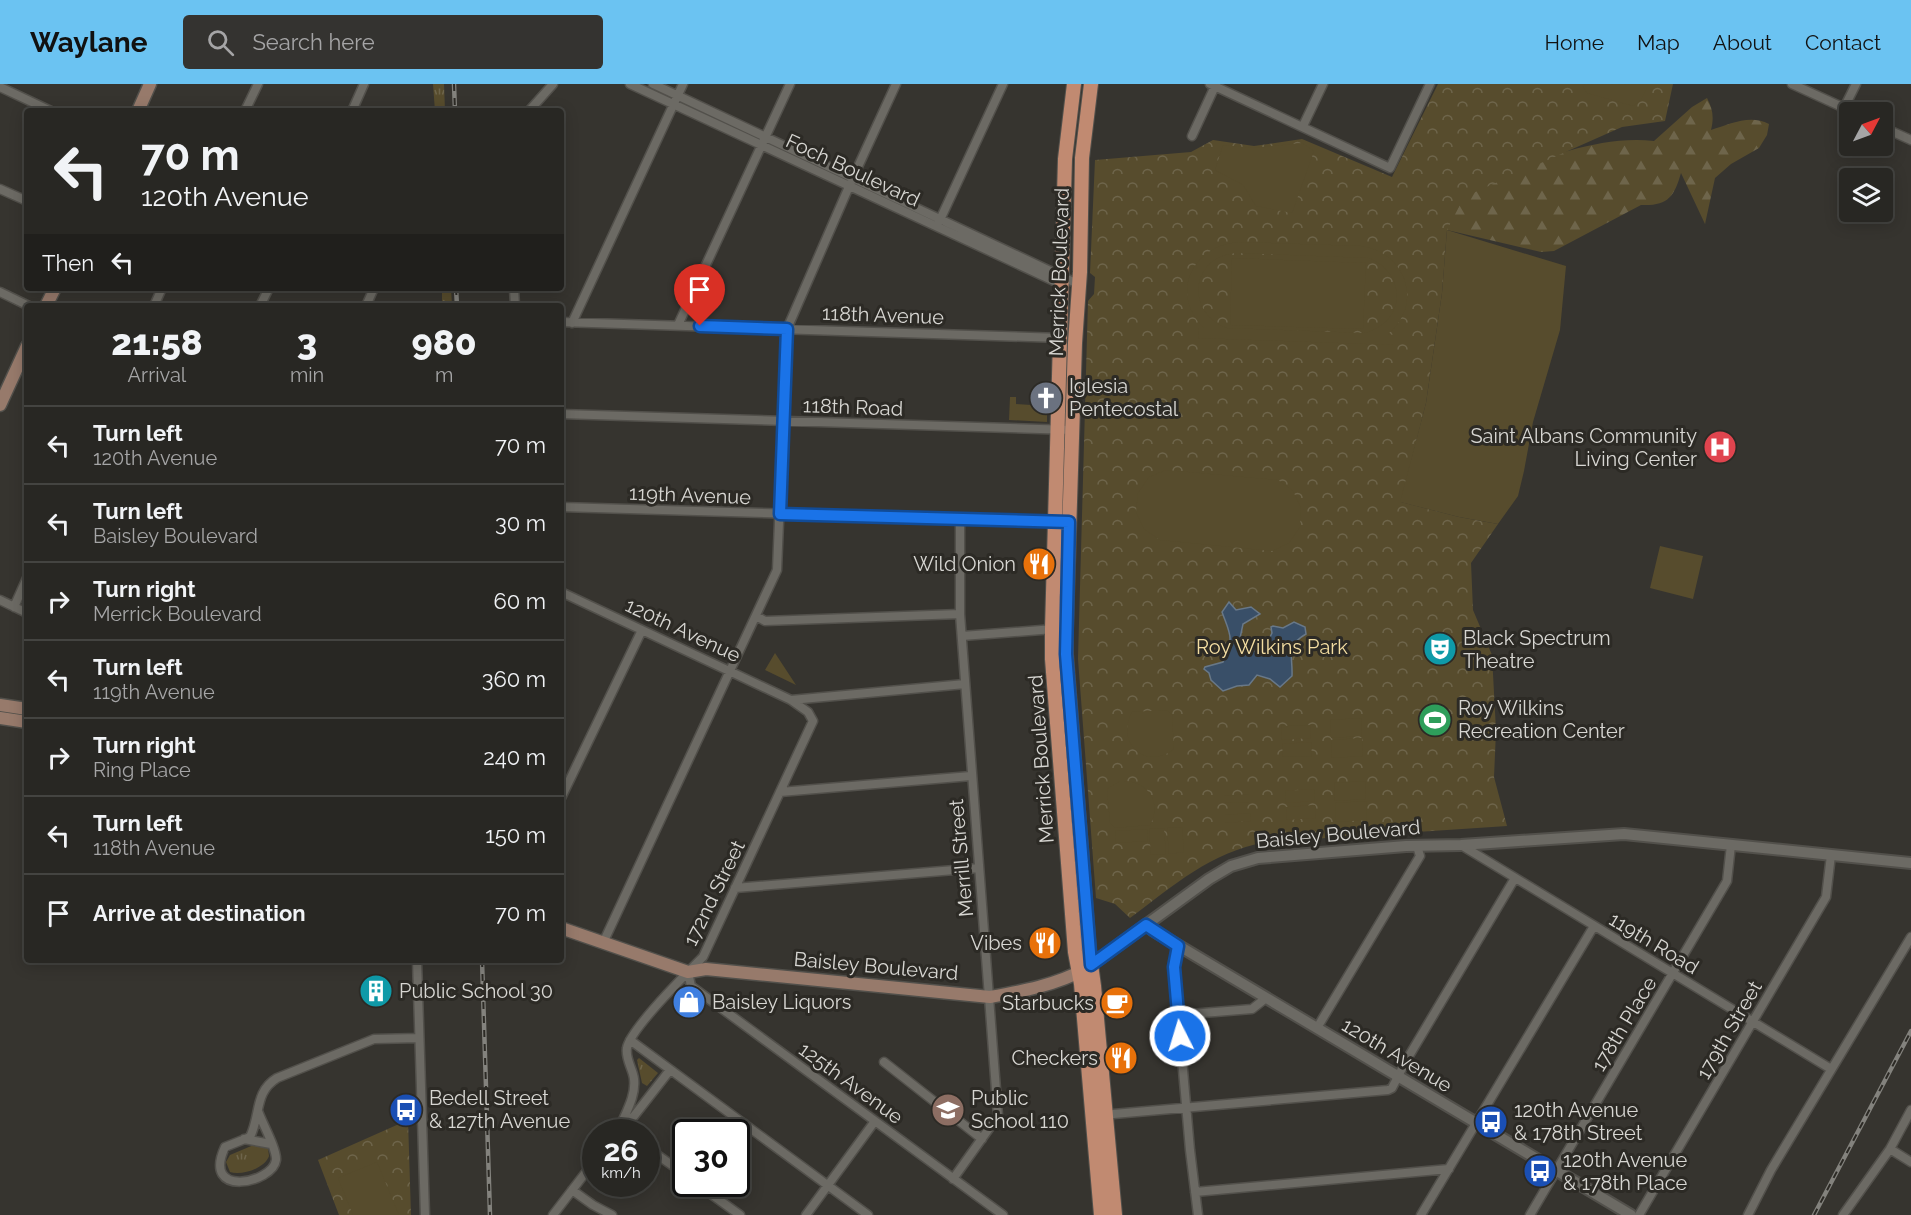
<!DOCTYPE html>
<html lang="en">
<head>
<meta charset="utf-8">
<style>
  :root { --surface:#282723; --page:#343330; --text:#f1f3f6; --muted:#a5a5a6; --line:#444441; --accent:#6bc3f2 }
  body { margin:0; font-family:Raleway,sans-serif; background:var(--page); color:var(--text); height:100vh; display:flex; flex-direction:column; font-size:22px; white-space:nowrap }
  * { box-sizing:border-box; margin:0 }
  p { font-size:20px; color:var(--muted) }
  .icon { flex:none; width:33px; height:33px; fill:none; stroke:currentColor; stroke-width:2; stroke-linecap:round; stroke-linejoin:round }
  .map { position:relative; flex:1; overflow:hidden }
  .panel { position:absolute; left:24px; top:219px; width:540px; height:660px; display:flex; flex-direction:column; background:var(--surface); border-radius:6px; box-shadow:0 3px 15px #0003,0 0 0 2px var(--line) }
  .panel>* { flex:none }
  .hud { position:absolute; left:24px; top:24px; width:540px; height:183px; border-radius:6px; box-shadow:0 3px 15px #0003,0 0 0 2px var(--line); background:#282723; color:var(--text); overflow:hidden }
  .needle { width:39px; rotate:49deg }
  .tools { position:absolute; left:1839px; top:18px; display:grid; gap:12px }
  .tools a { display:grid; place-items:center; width:54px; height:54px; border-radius:6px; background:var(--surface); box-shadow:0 3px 15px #0003,0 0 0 2px var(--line); font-size:30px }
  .speed { position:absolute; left:582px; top:1035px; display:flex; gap:12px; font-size:30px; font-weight:700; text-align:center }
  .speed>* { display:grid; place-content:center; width:78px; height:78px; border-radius:50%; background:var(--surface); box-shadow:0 3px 15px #0003,0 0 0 2px var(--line); line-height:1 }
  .speed small { font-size:15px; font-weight:400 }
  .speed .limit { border:3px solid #111; border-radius:9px; background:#fff; color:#111 }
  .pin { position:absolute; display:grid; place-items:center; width:51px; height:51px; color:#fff; margin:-62px -26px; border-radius:50% 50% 50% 0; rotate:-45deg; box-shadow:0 0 6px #0007 }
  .pin .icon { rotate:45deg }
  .me { position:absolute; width:66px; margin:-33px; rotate:355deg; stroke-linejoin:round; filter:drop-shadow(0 0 4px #0008) }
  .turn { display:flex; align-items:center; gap:21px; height:126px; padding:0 18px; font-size:27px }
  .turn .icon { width:78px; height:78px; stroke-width:2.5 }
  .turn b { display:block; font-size:42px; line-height:51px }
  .then { display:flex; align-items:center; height:57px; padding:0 18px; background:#0003; gap:12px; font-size:22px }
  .eta { display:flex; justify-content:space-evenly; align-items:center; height:102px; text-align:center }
  .eta b { font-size:36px; font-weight:800; line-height:42px }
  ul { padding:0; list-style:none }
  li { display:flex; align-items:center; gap:18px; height:78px; padding:0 18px; border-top:2px solid var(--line) }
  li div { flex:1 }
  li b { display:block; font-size:22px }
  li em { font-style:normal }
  header { display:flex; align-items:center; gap:36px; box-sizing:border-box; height:84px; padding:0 30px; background:var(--accent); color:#111 }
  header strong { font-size:28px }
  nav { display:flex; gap:33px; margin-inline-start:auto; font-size:21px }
  .search { width:420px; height:54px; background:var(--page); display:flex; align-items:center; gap:15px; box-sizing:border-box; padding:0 21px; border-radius:6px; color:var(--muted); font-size:22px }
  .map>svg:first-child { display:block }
</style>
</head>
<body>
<header>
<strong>Waylane</strong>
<div class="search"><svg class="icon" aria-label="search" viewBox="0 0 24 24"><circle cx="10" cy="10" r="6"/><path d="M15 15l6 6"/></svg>Search here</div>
<nav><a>Home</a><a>Map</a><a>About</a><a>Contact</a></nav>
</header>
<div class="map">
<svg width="1911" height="1131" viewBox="0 0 1911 1131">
  <defs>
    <pattern id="grass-tufts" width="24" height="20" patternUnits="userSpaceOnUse" patternTransform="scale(1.5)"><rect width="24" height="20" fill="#574c2d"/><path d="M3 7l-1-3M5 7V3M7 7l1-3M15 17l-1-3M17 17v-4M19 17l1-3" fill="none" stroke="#6e654b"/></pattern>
    <pattern id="forest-firs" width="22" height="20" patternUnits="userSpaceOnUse" patternTransform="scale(1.5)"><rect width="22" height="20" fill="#574c2d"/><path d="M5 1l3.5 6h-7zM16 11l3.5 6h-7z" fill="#6e654b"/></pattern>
    <pattern id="park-crowns" width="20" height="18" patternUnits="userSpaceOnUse" patternTransform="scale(1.5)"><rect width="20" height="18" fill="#574c2d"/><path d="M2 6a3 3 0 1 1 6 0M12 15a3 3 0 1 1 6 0" fill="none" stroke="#6e654b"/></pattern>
  </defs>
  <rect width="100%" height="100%" fill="#36342f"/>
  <path fill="url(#grass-tufts)" d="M433,0H444L445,27H435Z
    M442,204H451L452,222H442Z
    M639,974L658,989L647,1002L642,999L637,976Z
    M256,1060L268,1065L269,1072C265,1084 242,1092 230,1088L226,1078L230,1071Z"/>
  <path fill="url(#forest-firs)" d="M1707,14C1713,25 1714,34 1711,46C1730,40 1750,30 1769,40L1767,51L1759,64L1731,80L1715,94L1705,140L1681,89C1674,113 1668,122 1641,121L1554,167L1541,168L1447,146L1440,156L1353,102L1568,67C1597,59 1624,54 1654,57L1692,23Z"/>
  <path fill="url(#park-crowns)" d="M1438,0H1673L1665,37L1622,43L1464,113L1447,146L1442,209L1426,319L1401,418L1459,433L1498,440L1471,479L1473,526L1492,571L1496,647L1494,693L1507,742L1266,758C1209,769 1176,800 1130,834L1115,820L1096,814L1078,575L1088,217L1094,210L1095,193L1090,189L1095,76L1191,68L1213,56L1254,62L1302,55L1392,93Z
    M408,1036L411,1131H339L318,1076Z"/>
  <path fill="#574c2d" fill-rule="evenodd" d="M1649,0L1641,16L1633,22L1587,9L1582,1Z
    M1302,59L1314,67L1292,129L1256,122L1243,101L1215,86L1223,61L1254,64Z
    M1447,146L1566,182L1560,246L1533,338L1524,387L1518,412L1498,440L1459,433L1400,418L1426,319L1442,209Z
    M1238,158L1361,162C1406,168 1424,220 1388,250L1393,251V261L1198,254L1199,244H1204C1169,210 1192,162 1238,158ZM1238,169L1369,174C1408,190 1406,239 1364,249L1227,244C1184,228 1191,171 1238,169Z
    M1232,174L1366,179L1363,245L1230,241Z
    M1010,313H1016V320L1047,322V338L1009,336Z
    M1166,386L1278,396L1293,407L1301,424L1300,443L1289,459L1272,467L1160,456L1144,445L1136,428L1138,409L1149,393Z
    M1660,462L1703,472L1693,515L1650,504Z
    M775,569L796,601L765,586Z
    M1167,626L1172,631L1174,665C1146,687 1115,659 1132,628Z
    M1361,634L1362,652L1331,654L1330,636Z
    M1310,641L1311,654L1282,656L1281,642Z
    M1362,654L1363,672L1332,674L1331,656Z
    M1311,658L1312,672L1283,673L1282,660Z
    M1120,697C1147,695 1163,718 1150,741L1115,744L1110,739L1107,705Z
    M1365,697L1366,715L1335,717L1334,699Z
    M1314,705L1315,717L1286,719L1285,707Z
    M1249,710V718L1224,719V712Z
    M1366,717L1367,736L1336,738L1335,719Z
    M1315,721L1316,734L1287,736L1286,723Z
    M1250,729L1251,737L1225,739V731Z
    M1182,743L1184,768L1169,770L1167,744Z
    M1164,744L1166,770L1151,771L1149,745Z
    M1147,745L1148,757L1116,759L1115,747Z
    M377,1078L399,1131H353L338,1094Z"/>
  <path fill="#394f68" stroke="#687888" stroke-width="1.5" d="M1229,518L1236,526L1251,523L1260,530L1243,540L1239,559L1246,565L1262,569L1272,549L1271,543L1273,542L1283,544L1294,538L1305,543L1306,550C1285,562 1293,572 1292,592L1280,603L1270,595L1257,591L1249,601L1237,602L1223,607L1211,596L1209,589L1204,585L1205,583L1223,578C1234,552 1231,553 1222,528Z"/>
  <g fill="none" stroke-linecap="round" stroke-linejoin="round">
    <g stroke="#52504b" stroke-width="11">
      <path id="minor" d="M630,0L1054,197L1062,194
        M653,0L1080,201
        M1210,0L1390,84L1430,0
        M1792,0L1853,28
        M0,3L51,27
        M1844,24L1856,0
        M245,27L258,0
        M352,27L364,0
        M529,27L553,0
        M1303,42L1323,0
        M1882,43L1911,56
        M1192,52L1216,0
        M0,105L27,117
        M939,138L1003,0
        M514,204L515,222
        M0,208L29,222
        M154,222L162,204
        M260,222L269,204
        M366,222L374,204
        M561,238L1061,254
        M572,239L683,0
        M678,241L790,0
        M561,330L1072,346
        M561,423L1069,438
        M561,508L791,616L808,628L813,637L703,873C687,889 630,945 627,964C625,975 633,985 634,995C636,1012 626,1028 620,1043
        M0,516L27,529
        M14,523L27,494
        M756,532L765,537L960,530
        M962,552L1054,545
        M791,616L965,600
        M780,708L971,692
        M561,714L642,546
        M1461,761L1831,985
        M735,804L979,784
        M603,859L777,486L787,245L851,98L896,0
        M1178,862L1174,883L1190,1066L1198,1131
        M417,876L425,1131
        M688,888L691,902L1003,1131
        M1178,931L1252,925L1266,914
        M1317,944L1420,772L1417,762
        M630,956L868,1131
        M884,978L982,1055
        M258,1027C262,1039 277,1065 276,1076C273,1099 201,1115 225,1063L250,1053C261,1031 254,1008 277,994L374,955L419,954
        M1102,1031L1388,1006L1392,1004L1406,977L1515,794
        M616,1048L634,1032L670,986
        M244,1055L271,1060
        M646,1063L686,1091
        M1890,1065L1911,1078
        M953,1095L998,1032L960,530V436
        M697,1100L740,1131
        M572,1106L593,1121L612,1131
        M1195,1108L1449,1085
        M553,1131L596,1075
        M806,1131L875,1037
        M1421,1131L1594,842
        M1530,1131L1727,797L1731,761
        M1639,1131L1826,813L1831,771
        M1748,1131L1771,1086L1911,853
        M1843,1131L1890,1065L1911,1026"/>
    </g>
    <g stroke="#52504b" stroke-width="14">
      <path id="tertiary" d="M1146,841L1154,847L1631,1131
        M1091,881L1209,795L1231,782L1258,774L1406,762L1461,761L1624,750L1911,779"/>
    </g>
    <g stroke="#52504b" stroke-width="15">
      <path id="secondary" d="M138,27L150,0
        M46,222L55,204
        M0,321L27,262
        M0,621L27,625
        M0,634L27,638
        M561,844L688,888L706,885L990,913C1023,907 1056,901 1085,885"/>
    </g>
    <g stroke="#52504b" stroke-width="16">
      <path id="primary" d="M1074,0L1065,75L1052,545V575L1075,868L1081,900L1101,1131
        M1091,0L1082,74L1080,188L1075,259L1066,545V570L1089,866L1094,902L1115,1131"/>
    </g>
    <use href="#minor" stroke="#6c6a64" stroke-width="8"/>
    <use href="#tertiary" stroke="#6c6a64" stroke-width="10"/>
    <use href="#secondary" stroke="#977a6b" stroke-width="12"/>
    <use href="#primary" stroke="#c18a71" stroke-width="14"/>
    <g stroke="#83827d" stroke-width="4.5">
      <path id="rail" d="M454,0L455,27
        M456,204L457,222
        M482,876L490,1131
        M1814,1131L1911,947"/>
    </g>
    <use href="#rail" stroke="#2c2a25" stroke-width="2" stroke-dasharray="7" stroke-linecap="butt"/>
  </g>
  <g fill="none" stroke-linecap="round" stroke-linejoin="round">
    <g stroke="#114b97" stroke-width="15">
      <path id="route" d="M700,242L787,245L780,430L1069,438L1066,570L1091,881L1146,841L1178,862L1174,883L1180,952"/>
    </g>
    <use href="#route" stroke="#1a73e8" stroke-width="10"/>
  </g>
  <defs>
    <g id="church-disc" transform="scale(1.725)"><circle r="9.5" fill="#6b7280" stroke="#2c2a25"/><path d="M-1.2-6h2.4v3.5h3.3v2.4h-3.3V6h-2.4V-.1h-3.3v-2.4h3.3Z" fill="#fff"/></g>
    <g id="hospital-disc" transform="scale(1.725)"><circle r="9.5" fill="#e0444e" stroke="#2c2a25"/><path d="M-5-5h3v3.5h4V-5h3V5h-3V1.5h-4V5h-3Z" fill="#fff"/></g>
    <g id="restaurant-disc" transform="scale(1.725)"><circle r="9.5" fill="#e8710a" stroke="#2c2a25"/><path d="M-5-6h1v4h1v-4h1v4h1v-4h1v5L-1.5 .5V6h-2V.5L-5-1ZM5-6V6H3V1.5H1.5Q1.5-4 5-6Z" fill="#fff"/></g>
    <g id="theatre-disc" transform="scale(1.725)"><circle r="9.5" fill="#0f9aa8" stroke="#2c2a25"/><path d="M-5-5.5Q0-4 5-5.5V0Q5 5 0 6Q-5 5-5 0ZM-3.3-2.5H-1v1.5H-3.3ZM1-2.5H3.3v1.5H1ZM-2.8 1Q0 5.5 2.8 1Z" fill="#fff"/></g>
    <g id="stadium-disc" transform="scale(1.725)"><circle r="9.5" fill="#2e9e5b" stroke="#2c2a25"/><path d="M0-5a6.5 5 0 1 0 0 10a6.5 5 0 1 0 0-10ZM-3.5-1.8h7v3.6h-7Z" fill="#fff"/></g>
    <g id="building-disc" transform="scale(1.725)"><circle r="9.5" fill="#0f9aa8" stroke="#2c2a25"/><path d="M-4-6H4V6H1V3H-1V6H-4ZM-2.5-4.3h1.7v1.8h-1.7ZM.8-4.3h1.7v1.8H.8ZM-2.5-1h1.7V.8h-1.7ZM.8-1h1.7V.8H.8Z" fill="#fff"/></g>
    <g id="shop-disc" transform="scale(1.725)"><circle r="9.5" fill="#3f7fe0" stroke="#2c2a25"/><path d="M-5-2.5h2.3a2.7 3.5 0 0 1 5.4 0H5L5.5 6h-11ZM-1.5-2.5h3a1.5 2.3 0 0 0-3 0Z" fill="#fff"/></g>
    <g id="cafe-disc" transform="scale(1.725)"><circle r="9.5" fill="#e8710a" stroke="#2c2a25"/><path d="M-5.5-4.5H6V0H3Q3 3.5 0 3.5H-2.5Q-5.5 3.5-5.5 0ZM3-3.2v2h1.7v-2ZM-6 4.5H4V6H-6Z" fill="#fff"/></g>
    <g id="bus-disc" transform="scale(1.725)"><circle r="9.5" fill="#1a4fb4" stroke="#2c2a25"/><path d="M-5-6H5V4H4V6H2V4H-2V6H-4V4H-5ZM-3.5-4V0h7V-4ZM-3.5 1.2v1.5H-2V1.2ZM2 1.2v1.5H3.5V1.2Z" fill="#fff"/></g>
    <g id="school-disc" transform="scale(1.725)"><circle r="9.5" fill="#8d6e63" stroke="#2c2a25"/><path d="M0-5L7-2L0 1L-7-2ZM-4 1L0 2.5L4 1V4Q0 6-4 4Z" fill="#fff"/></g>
  </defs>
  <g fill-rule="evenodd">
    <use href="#church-disc" x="1046" y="314"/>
    <use href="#hospital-disc" x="1720" y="363"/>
    <use href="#restaurant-disc" x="1039" y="480"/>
    <use href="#theatre-disc" x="1440" y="565"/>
    <use href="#stadium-disc" x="1435" y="636"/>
    <use href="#restaurant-disc" x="1045" y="859"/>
    <use href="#building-disc" x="376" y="907"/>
    <use href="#shop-disc" x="689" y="918"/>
    <use href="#cafe-disc" x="1117" y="919"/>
    <use href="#restaurant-disc" x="1121" y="974"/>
    <use href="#bus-disc" x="406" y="1026"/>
    <use href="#school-disc" x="948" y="1026"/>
    <use href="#bus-disc" x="1491" y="1038"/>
    <use href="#bus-disc" x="1540" y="1087"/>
  </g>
  <g text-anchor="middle" stroke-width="6" stroke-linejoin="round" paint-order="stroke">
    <g font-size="20" fill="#d7d6d2" stroke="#2c2a25">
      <text transform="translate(853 86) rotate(25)" y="7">Foch Boulevard</text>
      <text transform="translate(1059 188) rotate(-88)" y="7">Merrick Boulevard</text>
      <text transform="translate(883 231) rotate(2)" y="7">118th Avenue</text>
      <text transform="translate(853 323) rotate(2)" y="7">118th Road</text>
      <text transform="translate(690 411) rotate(2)" y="7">119th Avenue</text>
      <text transform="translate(683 546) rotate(25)" y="7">120th Avenue</text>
      <text transform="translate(1041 675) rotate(-94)" y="7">Merrick Boulevard</text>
      <text transform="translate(1338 750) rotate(-5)" y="7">Baisley Boulevard</text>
      <text transform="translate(961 774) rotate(-95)" y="7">Merrill Street</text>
      <text transform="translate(714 809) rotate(-64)" y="7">172nd Street</text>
      <text transform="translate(1654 859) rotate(31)" y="7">119th Road</text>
      <text transform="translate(876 882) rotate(5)" y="7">Baisley Boulevard</text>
      <text transform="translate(1624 940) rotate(-59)" y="7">178th Place</text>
      <text transform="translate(1729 946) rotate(-60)" y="7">179th Street</text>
      <text transform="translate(1397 971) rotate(31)" y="7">120th Avenue</text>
      <text transform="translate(851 999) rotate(36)" y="7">125th Avenue</text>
    </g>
    <g font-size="20" fill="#d7d6d2" stroke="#2c2a25" text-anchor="start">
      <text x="1069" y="309">Iglesia<tspan x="1069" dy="23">Pentecostal</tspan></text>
      <text x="1697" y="359" text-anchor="end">Saint Albans Community<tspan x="1697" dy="23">Living Center</tspan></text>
      <text x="1016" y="487" text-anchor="end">Wild Onion</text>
      <text x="1463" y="561">Black Spectrum<tspan x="1463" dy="23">Theatre</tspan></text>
      <text x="1458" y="631">Roy Wilkins<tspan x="1458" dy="23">Recreation Center</tspan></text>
      <text x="1022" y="866" text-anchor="end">Vibes</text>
      <text x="399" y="914">Public School 30</text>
      <text x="712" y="925">Baisley Liquors</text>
      <text x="1094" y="926" text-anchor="end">Starbucks</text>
      <text x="1098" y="981" text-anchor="end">Checkers</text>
      <text x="429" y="1021">Bedell Street<tspan x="429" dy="23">&amp; 127th Avenue</tspan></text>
      <text x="971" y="1021">Public<tspan x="971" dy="23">School 110</tspan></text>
      <text x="1514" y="1033">120th Avenue<tspan x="1514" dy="23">&amp; 178th Street</tspan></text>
      <text x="1563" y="1083">120th Avenue<tspan x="1563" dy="23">&amp; 178th Place</tspan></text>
    </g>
    <g font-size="20" fill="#f4dea2" stroke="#2c2a25">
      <text x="1272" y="570">Roy Wilkins Park</text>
    </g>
  </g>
</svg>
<div class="tools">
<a><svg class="needle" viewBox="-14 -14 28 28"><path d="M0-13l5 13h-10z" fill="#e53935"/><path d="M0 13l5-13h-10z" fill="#a5a5a6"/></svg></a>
<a><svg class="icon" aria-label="layers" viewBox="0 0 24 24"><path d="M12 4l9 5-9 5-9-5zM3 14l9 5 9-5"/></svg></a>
</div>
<div class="speed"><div>26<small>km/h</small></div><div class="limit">30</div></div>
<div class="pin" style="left:700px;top:242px;background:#d93025"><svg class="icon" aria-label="arrive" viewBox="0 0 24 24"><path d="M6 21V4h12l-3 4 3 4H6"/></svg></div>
<svg class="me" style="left:1180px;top:952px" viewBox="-20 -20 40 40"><circle r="17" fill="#1a73e8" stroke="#fff" stroke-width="3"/><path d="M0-11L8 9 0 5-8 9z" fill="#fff"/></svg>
<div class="hud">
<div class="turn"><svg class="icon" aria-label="left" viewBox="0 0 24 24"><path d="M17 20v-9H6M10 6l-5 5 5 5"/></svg><div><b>70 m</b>120th Avenue</div></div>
<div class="then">Then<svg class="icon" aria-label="left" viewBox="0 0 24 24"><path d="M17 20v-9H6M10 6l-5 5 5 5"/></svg></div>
</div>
<section class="panel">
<div class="eta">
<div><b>21:58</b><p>Arrival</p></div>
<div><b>3</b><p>min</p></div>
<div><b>980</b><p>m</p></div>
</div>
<ul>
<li><svg class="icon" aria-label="left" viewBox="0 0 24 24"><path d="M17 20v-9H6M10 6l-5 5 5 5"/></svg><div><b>Turn left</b><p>120th Avenue</p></div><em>70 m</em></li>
<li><svg class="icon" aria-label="left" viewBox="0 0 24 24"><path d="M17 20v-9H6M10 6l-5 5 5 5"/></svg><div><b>Turn left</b><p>Baisley Boulevard</p></div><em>30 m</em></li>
<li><svg class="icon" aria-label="right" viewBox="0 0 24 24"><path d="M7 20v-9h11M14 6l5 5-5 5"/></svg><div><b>Turn right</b><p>Merrick Boulevard</p></div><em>60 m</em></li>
<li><svg class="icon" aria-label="left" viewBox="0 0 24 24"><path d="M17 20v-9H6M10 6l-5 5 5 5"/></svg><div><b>Turn left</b><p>119th Avenue</p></div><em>360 m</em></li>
<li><svg class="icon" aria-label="right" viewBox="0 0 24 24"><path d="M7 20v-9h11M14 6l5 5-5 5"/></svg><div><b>Turn right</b><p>Ring Place</p></div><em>240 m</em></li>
<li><svg class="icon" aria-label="left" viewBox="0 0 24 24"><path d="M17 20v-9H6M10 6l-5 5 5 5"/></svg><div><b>Turn left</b><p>118th Avenue</p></div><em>150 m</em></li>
<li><svg class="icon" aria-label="arrive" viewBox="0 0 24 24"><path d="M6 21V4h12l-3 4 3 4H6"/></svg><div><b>Arrive at destination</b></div><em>70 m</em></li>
</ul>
</section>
</div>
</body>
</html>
